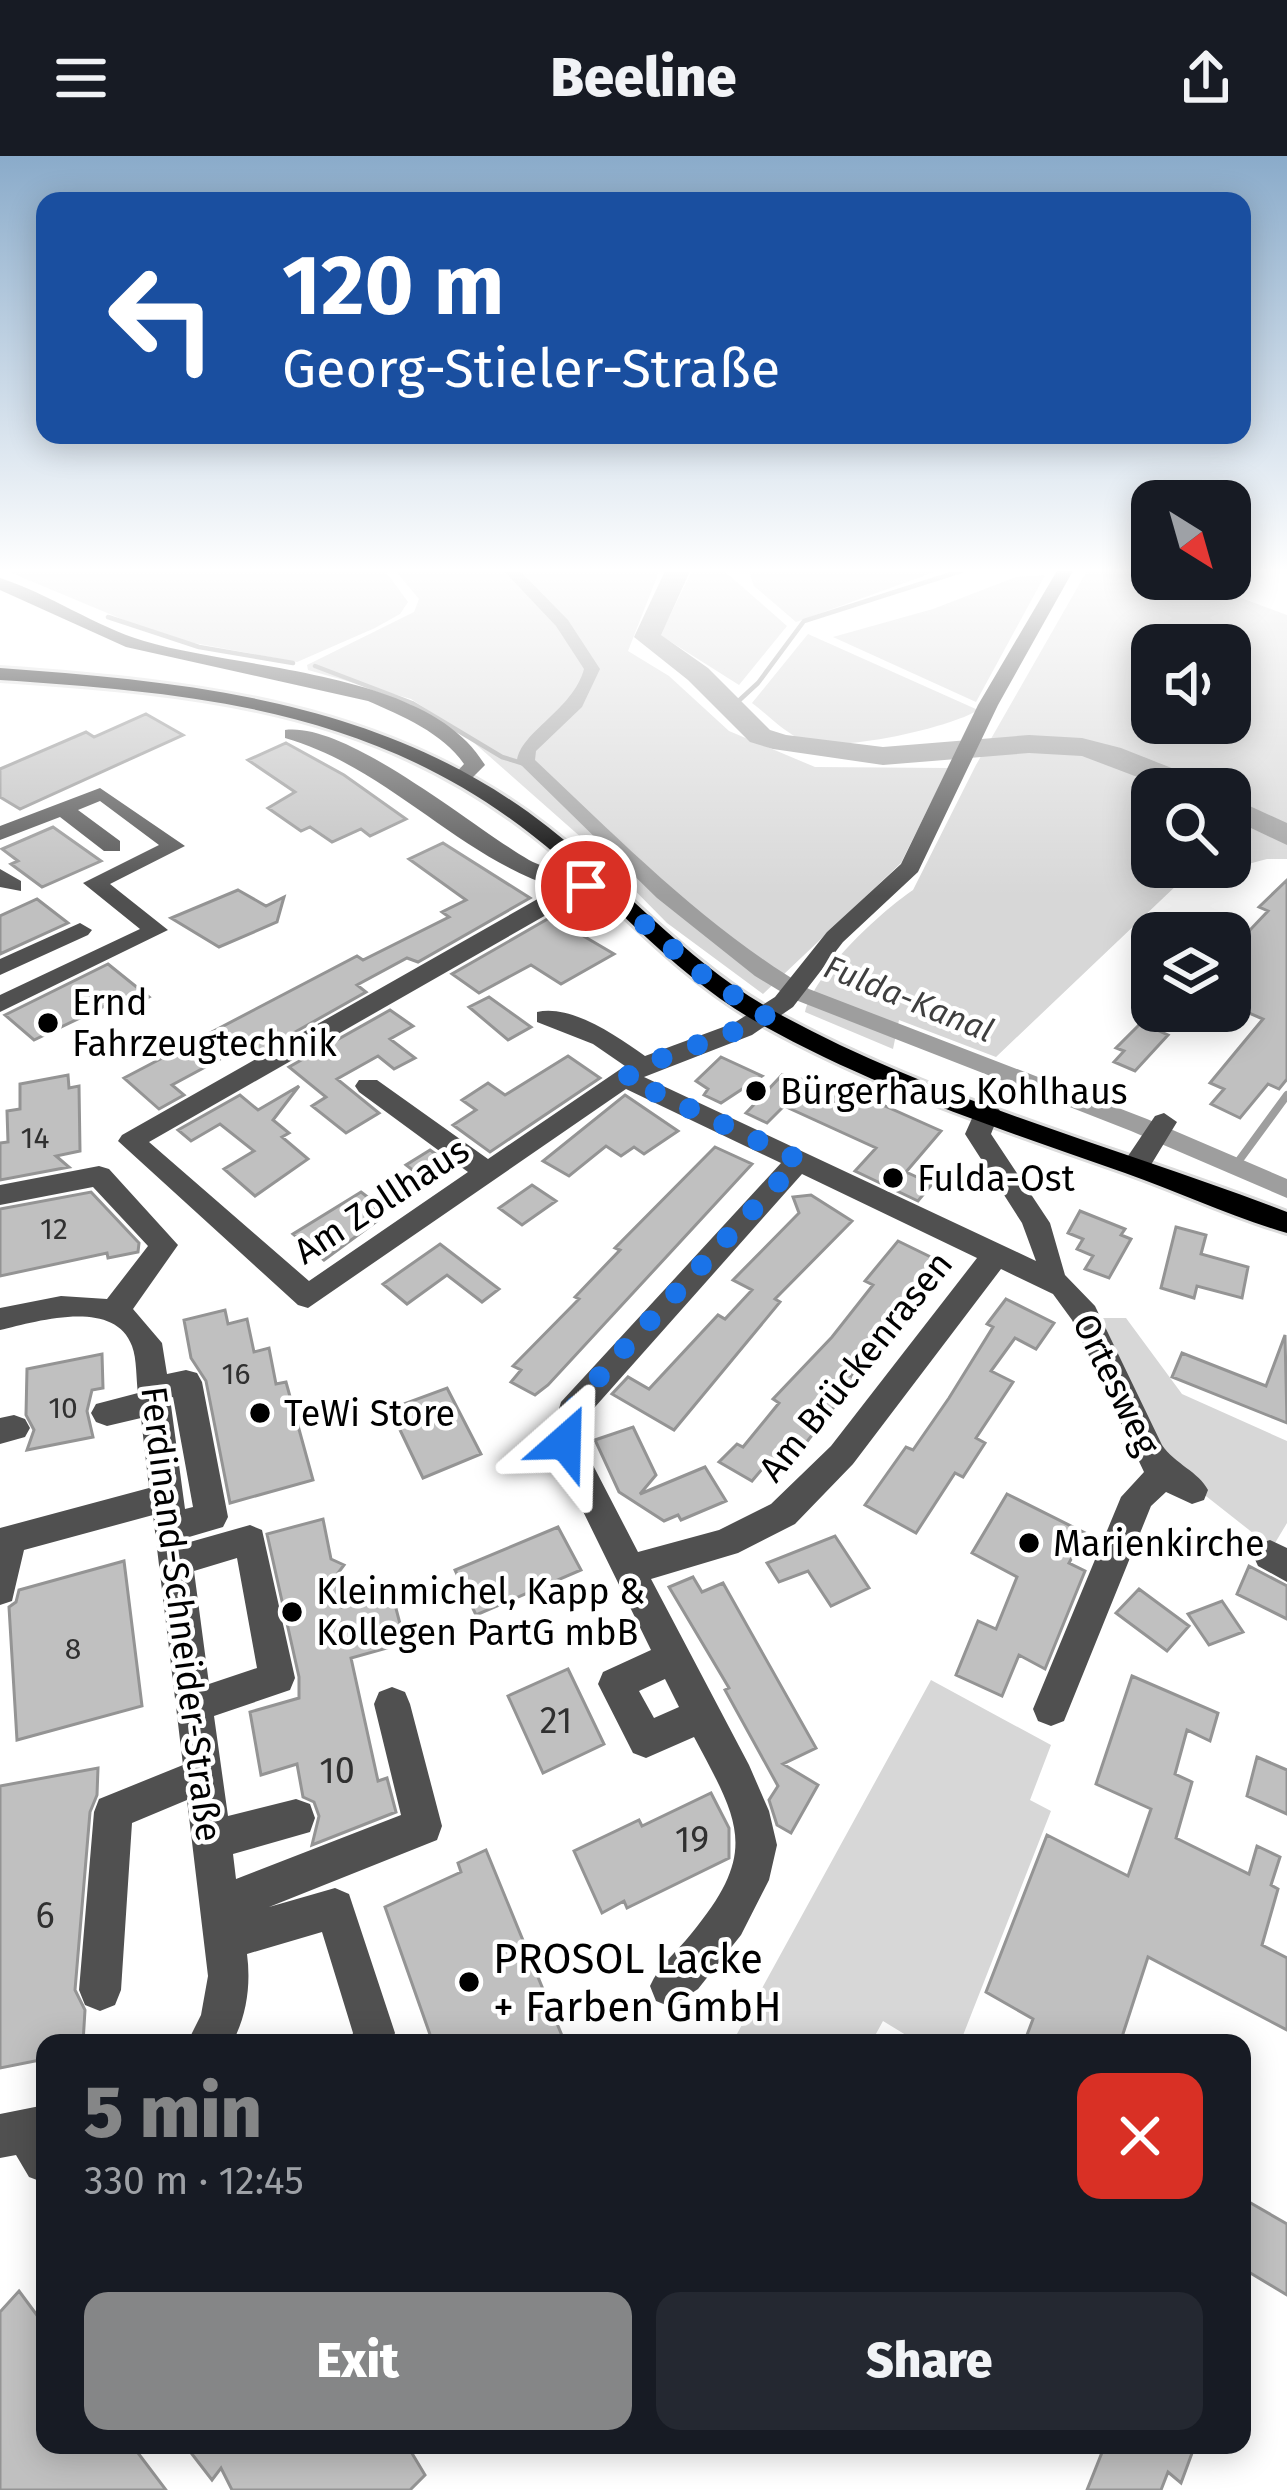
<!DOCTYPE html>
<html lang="en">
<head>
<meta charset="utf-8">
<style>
  :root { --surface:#171b24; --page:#242831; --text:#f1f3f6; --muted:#9ea1a6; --accent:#858687 }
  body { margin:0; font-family:"Fira Sans",sans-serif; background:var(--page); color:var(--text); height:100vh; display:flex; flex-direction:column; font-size:45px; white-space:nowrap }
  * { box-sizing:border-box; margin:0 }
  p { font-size:39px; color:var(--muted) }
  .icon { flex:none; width:66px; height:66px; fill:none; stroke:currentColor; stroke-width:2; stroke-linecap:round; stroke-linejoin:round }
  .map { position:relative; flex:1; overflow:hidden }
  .panel { position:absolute; left:36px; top:1878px; width:1215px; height:420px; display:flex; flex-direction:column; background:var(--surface); border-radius:24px; box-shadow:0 6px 30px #0003 }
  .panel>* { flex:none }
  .hud { position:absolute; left:36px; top:36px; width:1215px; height:252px; border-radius:24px; box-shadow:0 6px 30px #0003; background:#1a4fa0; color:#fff; overflow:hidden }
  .needle { width:78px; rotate:143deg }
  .tools { position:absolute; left:1131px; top:324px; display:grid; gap:24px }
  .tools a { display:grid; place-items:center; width:120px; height:120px; border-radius:24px; background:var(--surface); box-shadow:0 6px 30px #0003; font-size:60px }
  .pin { position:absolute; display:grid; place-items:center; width:102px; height:102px; color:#fff; margin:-51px; border:6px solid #fff; border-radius:50%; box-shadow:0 3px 12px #0007 }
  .me { position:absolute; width:132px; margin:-66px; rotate:25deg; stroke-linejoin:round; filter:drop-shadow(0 0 9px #0008) }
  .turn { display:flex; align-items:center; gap:42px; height:252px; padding:0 48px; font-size:54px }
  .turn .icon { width:156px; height:156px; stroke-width:2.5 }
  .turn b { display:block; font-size:84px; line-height:102px }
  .round { display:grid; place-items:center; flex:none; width:126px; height:126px; border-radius:24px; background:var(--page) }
  .head { display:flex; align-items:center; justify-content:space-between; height:204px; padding:0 48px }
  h1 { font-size:72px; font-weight:800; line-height:90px; color:var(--accent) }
  .button { display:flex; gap:24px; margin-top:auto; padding:24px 48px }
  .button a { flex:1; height:138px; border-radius:24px; background:var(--accent); color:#fff; font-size:48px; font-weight:800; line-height:138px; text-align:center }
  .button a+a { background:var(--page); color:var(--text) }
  header { display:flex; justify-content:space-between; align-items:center; height:156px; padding:0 48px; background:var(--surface); font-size:54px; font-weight:800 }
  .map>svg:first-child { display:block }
</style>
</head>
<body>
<header><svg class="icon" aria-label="menu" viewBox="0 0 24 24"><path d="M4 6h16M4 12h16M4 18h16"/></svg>Beeline<svg class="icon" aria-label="share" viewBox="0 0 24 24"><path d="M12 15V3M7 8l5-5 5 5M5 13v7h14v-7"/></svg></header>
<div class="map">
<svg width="1287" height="2334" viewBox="0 0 1287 2334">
  <rect width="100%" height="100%" fill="#fff"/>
  <path fill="#d7d7d7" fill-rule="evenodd" d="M2,413H384L408,446L400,458L375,472L297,506L167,482Z
    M394,413H660L628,495L669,520L729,575L815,611L948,612L901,707L763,838L667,767L592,691L463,577L411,543L308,514L307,509L414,456L419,443Z
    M693,413H722L787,470L739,529L660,479Z
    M748,413H943L796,466L754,430Z
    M1088,413H1152V423H1190L1287,459V703H1267L1180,726L996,901L899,864L893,893L805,856C815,817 879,757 913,734L976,609ZM1152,489H1230V567H1152ZM1152,633H1230V711H1152Z
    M1045,419L976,546L833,481L933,453L1016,421Z
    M808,478L978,554C950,572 837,597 805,585C787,579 767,558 752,547Z
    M1101,1162H1126L1182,1238L1287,1285V1367L1272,1392L1164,1307L1097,1182Z
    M931,1524L1051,1589L1030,1644L1051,1655L960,1887H919L883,1865L871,1887H732Z"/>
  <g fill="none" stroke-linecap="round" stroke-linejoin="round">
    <path stroke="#9e9e9e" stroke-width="4.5" d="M108,461L199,491L293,507
      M315,510L412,547L502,601L528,609
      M732,551L758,527L804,465L967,413"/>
    <path stroke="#9e9e9e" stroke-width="8" d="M1235,1010L1287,939"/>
    <path fill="#9e9e9e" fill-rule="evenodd" d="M502,413H518L568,464L600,513L582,551L536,595L535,604C622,686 705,771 809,833L1147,963L1287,1023V1042L1131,975L793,843L755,820L657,742L517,605C520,576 573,554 584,513L556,470Z"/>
    <path fill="#9e9e9e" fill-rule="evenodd" d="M666,413H691L661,479L708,512L770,574L786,579L883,591L1029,579L1082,582L1121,592L1207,626L1211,633H1169L1082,600L1029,597L883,609L773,593L750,586L688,524L634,481Z
      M1230,641L1287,667V689L1230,662Z"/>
  </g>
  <path fill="#c0c0c0" stroke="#949494" stroke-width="3" d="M146,558L183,579L20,653L0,641V613L86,576L94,581Z
    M286,587L344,619L406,663L370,680L361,673L332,686L310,671L301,675L268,652L295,636L248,604Z
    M53,671L101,705L42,731L11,708L18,705L2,693Z
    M443,687L530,742L418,806L407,802L357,829L366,836L258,897L248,888L172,929L184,939L159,953L124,922L357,800L363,804L449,761L442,756L466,744L409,703Z
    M1287,724V923L1279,933L1268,928L1240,962L1211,948L1224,933L1210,927L1263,863L1230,849V795L1268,755L1259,751Z
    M238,734L266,750L284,741L277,766L219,791L171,762Z
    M37,743L68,767L0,798V760Z
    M551,761L614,798L561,828L531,809L479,837L452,818Z
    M108,808L149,841L119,856L109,848L34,884L5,859Z
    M489,841L531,871L508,884L469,851Z
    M390,854L413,870L390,883L415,902L394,913L378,900L337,923L379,957L346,977L312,950L326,941L289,911Z
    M1141,867L1168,879L1135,915L1114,906L1124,895L1116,892Z
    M568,900L600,922L490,996L453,969L476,954L462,944L488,927L505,939Z
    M721,901L762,920L721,947L704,939L708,933L696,925Z
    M68,919L69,932L79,930L80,995L56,1000L69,1011L0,1024V987L8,986L7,955L20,953V928Z
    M782,919L849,934L941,975L906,1016L932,1028L918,1045L855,1015L876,992L784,950L767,967L746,957Z
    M299,930L273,964L289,977L282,981L308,1003L255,1040L224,1013L254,995L220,968L191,985L178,974L240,939L258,954Z
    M625,939L678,975L644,998L634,991L621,1000L606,990L569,1020L543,1005Z
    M715,991L752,1008L548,1229L535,1239L511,1226L521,1214L513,1210L579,1143L575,1141L620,1094L615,1092Z
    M430,994L454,1011L429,1027L406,1009Z
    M532,1029L556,1045L522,1069L499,1052Z
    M91,1036L139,1087L138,1096L108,1102L107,1097L0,1120V1053Z
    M361,1036L378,1049L366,1057L377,1065L324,1104L293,1078Z
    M811,1039L852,1065L775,1143L780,1146L674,1274L612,1238L628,1221L649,1233L718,1159L725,1163L752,1134L733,1124L799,1057L793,1041Z
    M1080,1055L1125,1073L1121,1079L1131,1083L1109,1122L1085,1113L1093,1100L1077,1093L1083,1083L1068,1077Z
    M1176,1071L1206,1079L1201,1098L1248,1111L1242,1142L1197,1130L1194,1142L1161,1132Z
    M898,1085L945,1108L851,1220L856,1223L784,1315L768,1306L752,1325L719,1306L737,1288L743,1291L779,1247L773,1243L832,1181L873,1129L865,1125Z
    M440,1088L466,1108L499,1133L482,1146L447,1119L407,1148L383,1128Z
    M1006,1143L1054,1167L1036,1193L1015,1182L991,1215L1013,1226L976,1282L985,1287L963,1321L955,1317L916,1377L865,1349L906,1291L913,1294L949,1242L993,1171L987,1168Z
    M225,1154L228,1168L247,1163L254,1196L269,1192L276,1228L286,1226L313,1324L230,1347L206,1225L191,1202L184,1164Z
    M1285,1179L1287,1267L1172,1221L1182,1197L1266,1230Z
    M102,1198L103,1232L92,1234L87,1255L93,1281L27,1294L34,1274L26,1259L27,1213Z
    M447,1232L481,1298L423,1322L390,1253Z
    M633,1271L656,1319L640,1338L705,1311L726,1345L681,1364L678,1359L664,1365L619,1336L595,1284Z
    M1007,1338L1085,1377L1069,1407L1085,1415L1045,1513L1019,1499L1002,1540L956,1519L978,1465L996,1473L1017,1421L972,1397Z
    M323,1363L331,1403L344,1409L335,1421L342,1451L392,1437L405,1487L351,1502L378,1625L387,1622L396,1656L312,1689L319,1660L314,1646L303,1641L297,1608L261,1619L250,1556L299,1542V1521L267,1378Z
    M558,1371L581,1414L476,1459L455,1414Z
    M835,1380L869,1432L831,1450L808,1415L779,1426L767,1407Z
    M124,1405L142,1550L17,1584L9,1451L16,1446L19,1434Z
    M1249,1410L1287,1430V1463L1237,1438Z
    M693,1421L702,1436L723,1427L816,1592L783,1608L818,1629L791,1677L777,1669L769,1644L778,1630L725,1534L729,1532L669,1431Z
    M1139,1433L1189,1470L1167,1495L1116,1457Z
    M1222,1445L1243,1476L1209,1489L1188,1458Z
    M568,1513L604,1588L543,1617L508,1540Z
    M1132,1520L1218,1557L1210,1585L1187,1574L1175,1618L1192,1626L1176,1682L1249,1718L1257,1690L1280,1701L1271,1729L1278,1733L1262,1789L1287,1802V1874L1148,1801L1120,1887H1024L1033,1863L986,1836L1047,1679L1128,1720L1151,1653L1096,1628Z
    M1257,1601L1287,1614V1658L1247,1640Z
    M98,1612L97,1639L90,1656L75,1834L85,1854L83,1887H45V1903L0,1912V1630Z
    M711,1637L729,1672V1702L627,1752L624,1745L602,1757L574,1695L639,1664L642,1670Z
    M486,1694L565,1887H433L385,1751L461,1716L458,1707Z
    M1242,2042L1287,2068V2139L1242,2112Z
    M19,2135L45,2170V2289H132L166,2334H0V2156Z
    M185,2289H407L425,2319L410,2334H232L221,2312L212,2324Z
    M1105,2289H1195L1181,2327L1168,2316L1161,2334H1087Z"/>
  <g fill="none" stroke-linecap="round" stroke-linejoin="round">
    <g stroke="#dbdbdb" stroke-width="6">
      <path id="major" d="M0,512C196,526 388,546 548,671C624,730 687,806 772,854C933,944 1116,990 1287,1056V1077C1232,1061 1179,1036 1125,1017C1000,973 871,931 755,865C670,816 608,738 532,679C371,553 196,537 0,524Z"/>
    </g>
    <path fill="#505050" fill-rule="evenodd" d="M1058,413H1074L998,549L918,716L843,786L793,851L752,879L644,921L1036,1105L1022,1067L965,978L978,949H996L1000,955L991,978L1050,1067L1065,1119L1095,1150L1162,1289C1175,1308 1199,1316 1208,1334L1204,1344L1192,1348L1166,1336L1151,1350L1064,1565L1051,1570L1038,1565L1033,1553L1121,1341L1144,1316L1072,1164L1053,1138L1001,1113L853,1308L795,1368L738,1397L651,1423L749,1609L769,1655L777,1689L769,1724L741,1779L698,1833L671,1851L656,1845L650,1830C659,1809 677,1796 691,1778C759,1696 740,1667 694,1581L646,1602L633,1597L598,1528L603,1516L651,1494L549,1286L561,1246L781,1007L626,933L308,1152L298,1149L118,985L122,979L557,732C458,701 389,612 285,582V574C348,566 472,671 529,704C549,715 583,718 597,730L149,986L309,1125L468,1016L359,936L355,930L359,924H377L488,1003L625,910L593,888L537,866V856C572,848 618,881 645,900L734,867L775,841L827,776L901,708L978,549ZM802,1018L977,1102L831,1290L771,1348L719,1374L638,1396L581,1286L587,1260ZM665,1523L679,1551L654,1562L639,1535Z
      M0,422C50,438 94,470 144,485C240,514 429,514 485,609L471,623H457L454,619L464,608C443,577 402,560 368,545L126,491L0,434Z
      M100,632L185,690L110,728L168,774L0,856V839L140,773L83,727L159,689L100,645L78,654L120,685V695H104L60,661L0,684V670Z
      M0,713L21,725V735L0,731Z
      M80,767L92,774L88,779L0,819V803Z
      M1164,957L1177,966L1146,1017H1126L1122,1010L1126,1003L1155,960Z
      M99,1010L109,1013L178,1089L133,1153L162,1187L167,1218L186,1214L197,1217L202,1226L228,1361L223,1371L189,1381L190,1386L250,1369L262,1374L295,1522L290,1534L214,1560L228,1660L296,1643L310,1648L315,1662L310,1676L233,1698L236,1723L401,1659L374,1548L379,1536L392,1531L405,1536L410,1548L442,1670L437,1684L269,1751L335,1732L349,1738L395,1877L391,1887H349L353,1877L322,1776L247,1798C251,1828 247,1860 232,1887H187L201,1859L208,1820L187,1644L132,1667L121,1834L115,1849L100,1855L85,1849L79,1834L94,1656L99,1643L183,1609L153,1359L24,1394L12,1445L0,1449V1372L149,1332L141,1262L107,1270L96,1266L91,1257L96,1248L138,1237C136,1223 137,1203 132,1190C114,1141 35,1166 0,1174V1152L61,1140L107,1143L148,1090L93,1031L0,1049V1029ZM173,1241L193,1351L185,1353L170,1242ZM237,1402L257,1512L209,1528L194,1415Z
      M14,1259L25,1263L30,1272L25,1281L0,1288V1262Z
      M1270,1384L1287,1392V1426L1258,1410L1253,1399L1258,1388Z
      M45,1949V2027L29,2021L16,1999L0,2002V1958Z"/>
    <use href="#major" fill="#000" fill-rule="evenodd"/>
  </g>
  <linearGradient id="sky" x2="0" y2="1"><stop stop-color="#8aabca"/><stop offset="0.56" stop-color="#fff"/><stop offset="1" stop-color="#fff" stop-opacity="0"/></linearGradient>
  <rect width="1287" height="740" fill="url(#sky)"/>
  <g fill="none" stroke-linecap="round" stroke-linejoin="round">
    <path stroke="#1a73e8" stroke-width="21" stroke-dasharray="0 37.8" d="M565,1286L572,1255L607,1211L799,1004L625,922C667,893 721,886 766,860L704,820L597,727L586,730"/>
  </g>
  <g fill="#000" stroke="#fff" stroke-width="4.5">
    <circle cx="48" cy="867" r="12"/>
    <circle cx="756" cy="935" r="12"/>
    <circle cx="893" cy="1022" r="12"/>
    <circle cx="260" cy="1257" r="12"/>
    <circle cx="1029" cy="1387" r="12"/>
    <circle cx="292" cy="1456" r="12"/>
    <circle cx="469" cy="1826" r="12"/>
  </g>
  <g text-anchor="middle" stroke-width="9" stroke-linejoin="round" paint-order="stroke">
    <g font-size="30" fill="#303030">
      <text x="35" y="992">14</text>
      <text x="54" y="1083">12</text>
      <text x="236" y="1228">16</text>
      <text x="63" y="1262">10</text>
      <text x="73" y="1503">8</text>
    </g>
    <g font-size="33" font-style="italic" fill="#3f3f3f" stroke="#fff">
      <text transform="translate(909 842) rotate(22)" y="12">Fulda-Kanal</text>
    </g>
    <g font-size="36" fill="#000" stroke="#fff" text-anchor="start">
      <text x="72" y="859">Ernd<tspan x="72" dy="41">Fahrzeugtechnik</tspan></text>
      <text x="780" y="948">Bürgerhaus Kohlhaus</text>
      <text x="917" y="1035">Fulda-Ost</text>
      <text x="284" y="1270">TeWi Store</text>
      <text x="1053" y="1400">Marienkirche</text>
      <text x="316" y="1448">Kleinmichel, Kapp &amp;<tspan x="316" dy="41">Kollegen PartG mbB</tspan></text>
    </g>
    <g font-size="36" fill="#000" stroke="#fff">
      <text transform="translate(381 1044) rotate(-33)" y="13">Am Zollhaus</text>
      <text transform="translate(855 1210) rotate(-51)" y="13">Am Brückenrasen</text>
      <text transform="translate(1117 1228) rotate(64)" y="13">Ortesweg</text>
      <text transform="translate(182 1458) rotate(83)" y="13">Ferdinand-Schneider-Straße</text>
    </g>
    <g font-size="36" fill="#303030">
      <text x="556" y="1577">21</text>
      <text x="337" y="1627">10</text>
      <text x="692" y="1696">19</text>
      <text x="45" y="1772">6</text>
    </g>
    <g font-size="42" fill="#000" stroke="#fff" text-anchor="start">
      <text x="493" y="1817">PROSOL Lacke<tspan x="493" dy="48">+ Farben GmbH</tspan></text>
    </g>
  </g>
</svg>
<div class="tools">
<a><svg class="needle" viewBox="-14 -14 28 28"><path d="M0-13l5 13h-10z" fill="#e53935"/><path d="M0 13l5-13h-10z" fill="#9ea1a6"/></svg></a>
<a><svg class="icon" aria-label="sound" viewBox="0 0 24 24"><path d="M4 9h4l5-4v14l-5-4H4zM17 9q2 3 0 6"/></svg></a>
<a><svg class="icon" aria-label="search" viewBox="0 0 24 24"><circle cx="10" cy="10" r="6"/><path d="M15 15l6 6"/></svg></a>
<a><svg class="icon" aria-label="layers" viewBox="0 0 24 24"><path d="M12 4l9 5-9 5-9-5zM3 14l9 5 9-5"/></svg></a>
</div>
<div class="pin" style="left:586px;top:730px;background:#d93025"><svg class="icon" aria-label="arrive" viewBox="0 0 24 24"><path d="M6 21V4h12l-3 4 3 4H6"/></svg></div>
<svg class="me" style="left:565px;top:1286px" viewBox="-20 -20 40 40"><path d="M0-17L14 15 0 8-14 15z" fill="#1a73e8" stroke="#fff" stroke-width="4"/></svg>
<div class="hud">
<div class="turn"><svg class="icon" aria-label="left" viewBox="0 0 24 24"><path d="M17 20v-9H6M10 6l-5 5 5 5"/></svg><div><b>120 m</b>Georg-Stieler-Straße</div></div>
</div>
<section class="panel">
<div class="head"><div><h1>5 min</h1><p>330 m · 12:45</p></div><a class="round" style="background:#d93025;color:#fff"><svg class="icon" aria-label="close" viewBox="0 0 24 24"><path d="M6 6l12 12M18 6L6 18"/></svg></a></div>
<div class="button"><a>Exit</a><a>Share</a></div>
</section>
</div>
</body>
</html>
